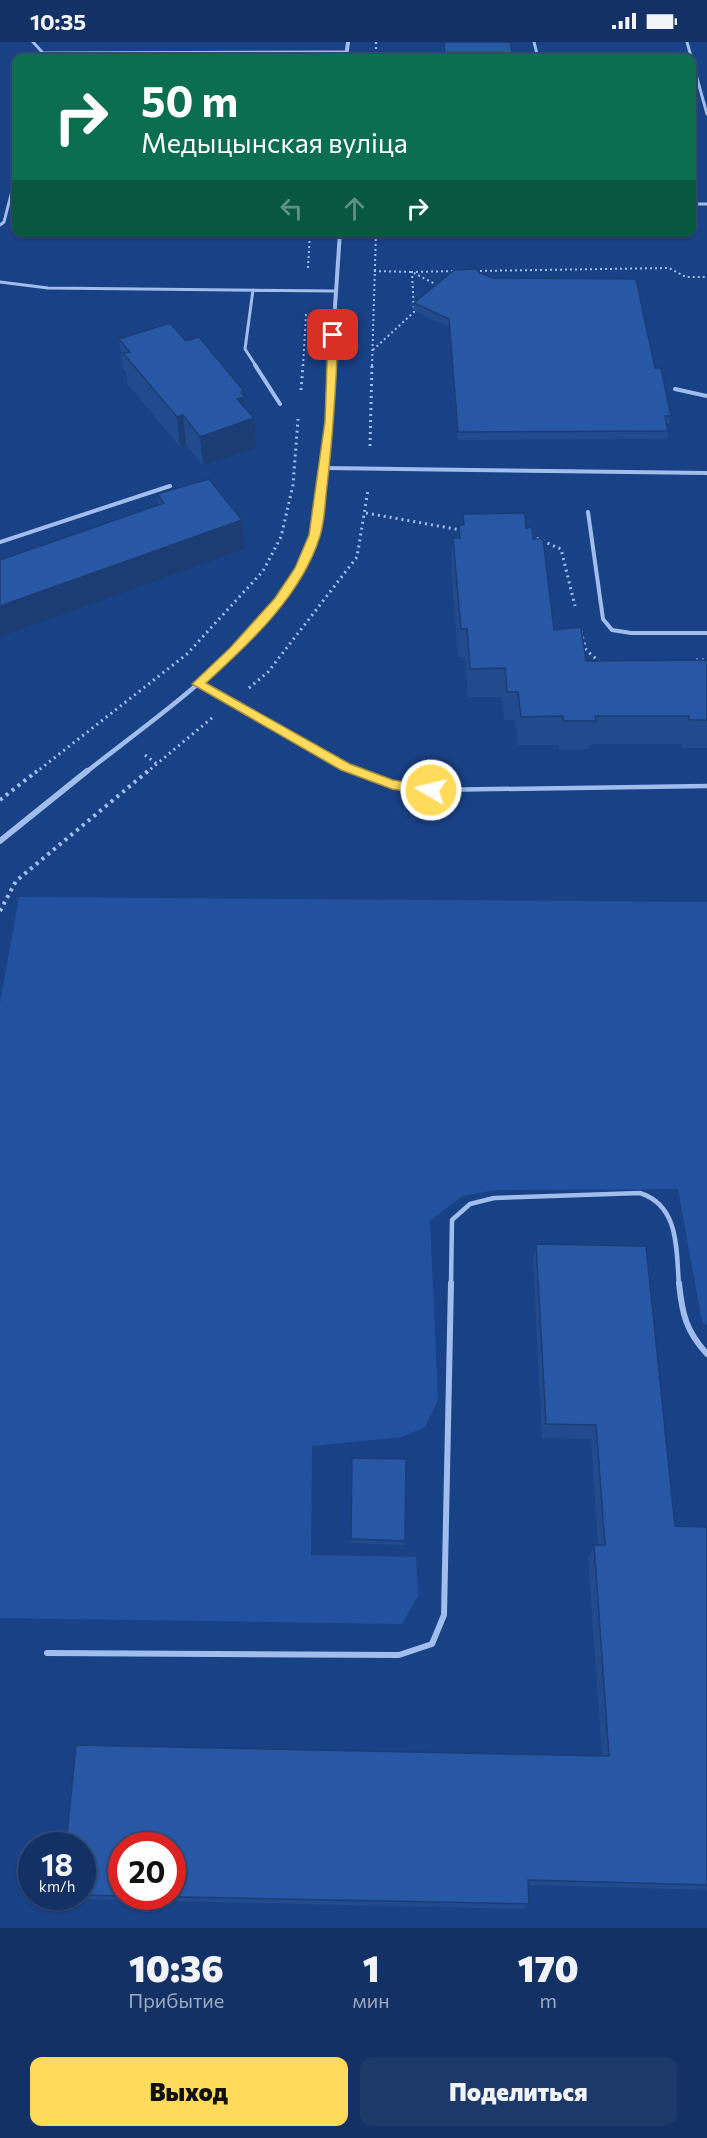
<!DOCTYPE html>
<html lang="ru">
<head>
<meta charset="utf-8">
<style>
  :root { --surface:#133164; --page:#1c396a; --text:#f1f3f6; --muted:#9da9bf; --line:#324c78; --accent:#ffda5b }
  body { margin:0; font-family:Commissioner,sans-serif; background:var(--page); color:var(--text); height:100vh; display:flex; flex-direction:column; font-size:22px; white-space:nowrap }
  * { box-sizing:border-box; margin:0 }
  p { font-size:20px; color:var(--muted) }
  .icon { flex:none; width:33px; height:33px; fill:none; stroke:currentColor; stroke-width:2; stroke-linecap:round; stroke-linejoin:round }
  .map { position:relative; height:1886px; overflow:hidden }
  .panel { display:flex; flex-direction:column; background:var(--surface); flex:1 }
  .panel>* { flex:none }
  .top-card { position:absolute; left:12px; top:12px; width:684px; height:183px; border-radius:12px; box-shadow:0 2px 4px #0004,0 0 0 2px var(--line); background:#0b6e4f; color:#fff; overflow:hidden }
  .speed { position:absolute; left:18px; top:1790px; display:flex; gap:12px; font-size:30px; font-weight:700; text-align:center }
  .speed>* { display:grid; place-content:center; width:78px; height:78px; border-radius:50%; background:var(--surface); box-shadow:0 2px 4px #0004,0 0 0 2px var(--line); line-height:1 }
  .speed small { font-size:15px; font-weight:400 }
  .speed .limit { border:9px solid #d22; background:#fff; color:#111 }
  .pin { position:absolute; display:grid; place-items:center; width:51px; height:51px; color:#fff; margin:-26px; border-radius:12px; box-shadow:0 3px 9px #0006 }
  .me { position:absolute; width:66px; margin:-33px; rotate:278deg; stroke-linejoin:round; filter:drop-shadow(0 0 4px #0008) }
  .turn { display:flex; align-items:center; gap:21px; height:126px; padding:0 30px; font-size:27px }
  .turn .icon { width:78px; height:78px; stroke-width:2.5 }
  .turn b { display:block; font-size:42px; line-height:51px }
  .lanes { display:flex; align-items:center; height:57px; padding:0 30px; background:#0003; justify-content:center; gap:30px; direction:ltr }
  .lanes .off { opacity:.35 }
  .eta { display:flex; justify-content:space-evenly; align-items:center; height:102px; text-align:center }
  .eta b { font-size:36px; font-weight:800; line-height:42px }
  .primary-button { display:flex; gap:12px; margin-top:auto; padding:12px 30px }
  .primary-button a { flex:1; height:69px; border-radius:12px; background:var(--accent); color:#111; font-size:24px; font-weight:800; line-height:69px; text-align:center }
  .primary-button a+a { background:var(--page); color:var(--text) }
  .status { display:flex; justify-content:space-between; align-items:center; height:42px; padding:0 30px; background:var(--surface); direction:ltr }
  .status svg { height:16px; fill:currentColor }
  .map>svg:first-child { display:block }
</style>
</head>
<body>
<div class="status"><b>10:35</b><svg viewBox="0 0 49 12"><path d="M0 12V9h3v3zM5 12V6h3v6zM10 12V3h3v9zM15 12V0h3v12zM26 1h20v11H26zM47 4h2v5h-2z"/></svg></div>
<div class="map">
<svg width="707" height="1886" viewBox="0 0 707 1886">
  <rect width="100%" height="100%" fill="#194186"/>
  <path fill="#22529f" d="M19,855L707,860V1283L702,1280L678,1147L496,1148L462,1154L430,1179L438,1358L425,1385L402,1395L312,1404L311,1513L416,1515L418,1554L402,1582L0,1576V961Z"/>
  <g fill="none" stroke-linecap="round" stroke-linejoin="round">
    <path stroke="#a0bdec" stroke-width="2" stroke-dasharray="2 3" stroke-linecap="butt" d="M376,0V16
      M308,226L310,190
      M374,229L412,230L439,244
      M475,229L669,226L686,235H707
      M373,308L414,270L412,230L455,229
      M303,324L306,272
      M372,324L376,190"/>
    <path stroke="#a0bdec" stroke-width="3" stroke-dasharray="2 4" stroke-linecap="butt" d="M301,348L303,323
      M370,404L372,323
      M366,471L461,488
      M531,494L561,507L575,564
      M581,589L586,608L601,621
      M696,618H707
      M249,646L268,630L357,515L368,448
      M145,713L157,722
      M35,731L187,612L263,529L281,495L293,443L298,377
      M146,731L213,675"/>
    <path stroke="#a0bdec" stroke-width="4" stroke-dasharray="3 4.5" stroke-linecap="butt" d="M0,758L37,729
      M0,869L16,839L148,729"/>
    <path stroke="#a0bdec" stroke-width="3" d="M33,0L43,11L346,10
      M534,0L538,16
      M687,0L707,72
      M692,162H707
      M0,183L4,180L16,133
      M0,240L48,246L335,249
      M253,248L245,307L256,324"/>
    <path stroke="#a0bdec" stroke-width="4" d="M255,323L280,362
      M675,347L707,354
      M325,426L707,431
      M588,470L603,577L612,588L631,591H707
      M0,500L170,444
      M197,642L346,725L362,731"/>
    <path stroke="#a0bdec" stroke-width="4.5" d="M358,729L391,742L431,748L707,744
      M451,1243L452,1178L470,1162L494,1156L640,1151C680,1164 676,1208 679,1243"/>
    <path stroke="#a0bdec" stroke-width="6" d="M679,1241C682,1272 686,1289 707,1312
      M47,1611L399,1613L432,1602L444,1573L451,1241"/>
    <path stroke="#a0bdec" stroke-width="4" d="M346,16L348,0
      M331,324L340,190"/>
    <path stroke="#a0bdec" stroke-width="4.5" d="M85,731C162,670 282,590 314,495C318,484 318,471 320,459C327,414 329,368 332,323"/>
    <path stroke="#a0bdec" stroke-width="6" d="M0,799L87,729"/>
  </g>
  <path fill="#224b8e" d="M443,0H510L513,16H442Z
    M480,231L655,326L671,374L669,382H667L668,389L667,397L458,398L449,285L413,268L414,261Z
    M119,297L186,299L244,354L246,367L256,406L203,424L186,403L180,405L127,341L126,330L123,326Z
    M157,452L244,507L158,463Z
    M463,472L526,486L533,497L554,588L586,619L707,618V706H682V702H591L590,707H559L558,703H518L515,678H504L502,655H468L465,615H458L451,525L453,496H458L459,483H463Z
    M536,1202L675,1484L707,1485V1848L528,1843L529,1862L524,1867L69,1857L63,1854H82V1803L602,1714L588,1516L594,1503H598L591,1397L542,1396L533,1219Z
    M352,1416L405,1499V1503L351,1501Z"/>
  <path fill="#1b3d74" d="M244,349L246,379L254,376L256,406L203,424L200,395L237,357L241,350Z
    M183,373L186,403L180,405L177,375Z
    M242,478L244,507L0,595V564Z"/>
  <path fill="#2757a5" stroke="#1b3d74" stroke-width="1.5" d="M444,0H510L513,16H445Z
    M476,227L480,231L493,236L636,237L655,326H661L671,374H665L668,389L458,390L449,277L414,261L454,228Z
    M170,281L186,299L199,295L244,349L241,350L245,355L237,357L254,376L200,395L183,373L177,375L123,311L130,310L119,297Z
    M209,437L242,478L0,564V518L164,461L157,452Z
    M525,471L526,486L532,485L533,497H543L554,588L581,585L586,619L707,618V678H689V674H595L596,679H563V674L521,675L518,650H507L505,626L470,627L467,587H461L453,496H460L459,483H464L463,472Z
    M536,1202L646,1204L675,1484L707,1485V1843L528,1838L529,1862L136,1854H172V1803H122V1854L82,1853V1803H66L76,1703L609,1714L594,1503H605L596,1383L546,1382Z
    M352,1416L406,1417L405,1499L351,1497Z"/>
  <path fill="#ffda5b" stroke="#a68e3b" stroke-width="1.5" d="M333,290L338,293C336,344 333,393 327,444C325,460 325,478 320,494C302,553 250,601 206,641L350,722L393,738L436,745L438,748L436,751L431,753L392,747L341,728L192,642L230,606L275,556L295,526L309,493L325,379L328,293Z"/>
</svg>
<div class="speed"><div>18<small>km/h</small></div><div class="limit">20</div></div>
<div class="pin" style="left:333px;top:293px;background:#d93025"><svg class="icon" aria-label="arrive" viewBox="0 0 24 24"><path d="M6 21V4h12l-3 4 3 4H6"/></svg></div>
<svg class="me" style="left:431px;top:748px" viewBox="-20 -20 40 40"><circle r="17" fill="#ffda5b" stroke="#fff" stroke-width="3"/><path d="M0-11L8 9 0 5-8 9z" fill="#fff"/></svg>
<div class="top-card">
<div class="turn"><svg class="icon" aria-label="right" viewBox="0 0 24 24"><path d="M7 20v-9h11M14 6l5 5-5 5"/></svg><div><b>50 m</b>Медыцынская вуліца</div></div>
<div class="lanes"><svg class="icon off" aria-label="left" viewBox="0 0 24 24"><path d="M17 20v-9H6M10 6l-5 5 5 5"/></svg><svg class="icon off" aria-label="ahead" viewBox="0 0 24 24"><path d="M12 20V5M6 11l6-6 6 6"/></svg><svg class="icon" aria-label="right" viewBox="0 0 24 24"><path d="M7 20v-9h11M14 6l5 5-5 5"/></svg></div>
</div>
</div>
<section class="panel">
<div class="eta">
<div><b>10:36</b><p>Прибытие</p></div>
<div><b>1</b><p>мин</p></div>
<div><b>170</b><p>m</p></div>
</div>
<div class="primary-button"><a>Выход</a><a>Поделиться</a></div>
</section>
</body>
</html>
